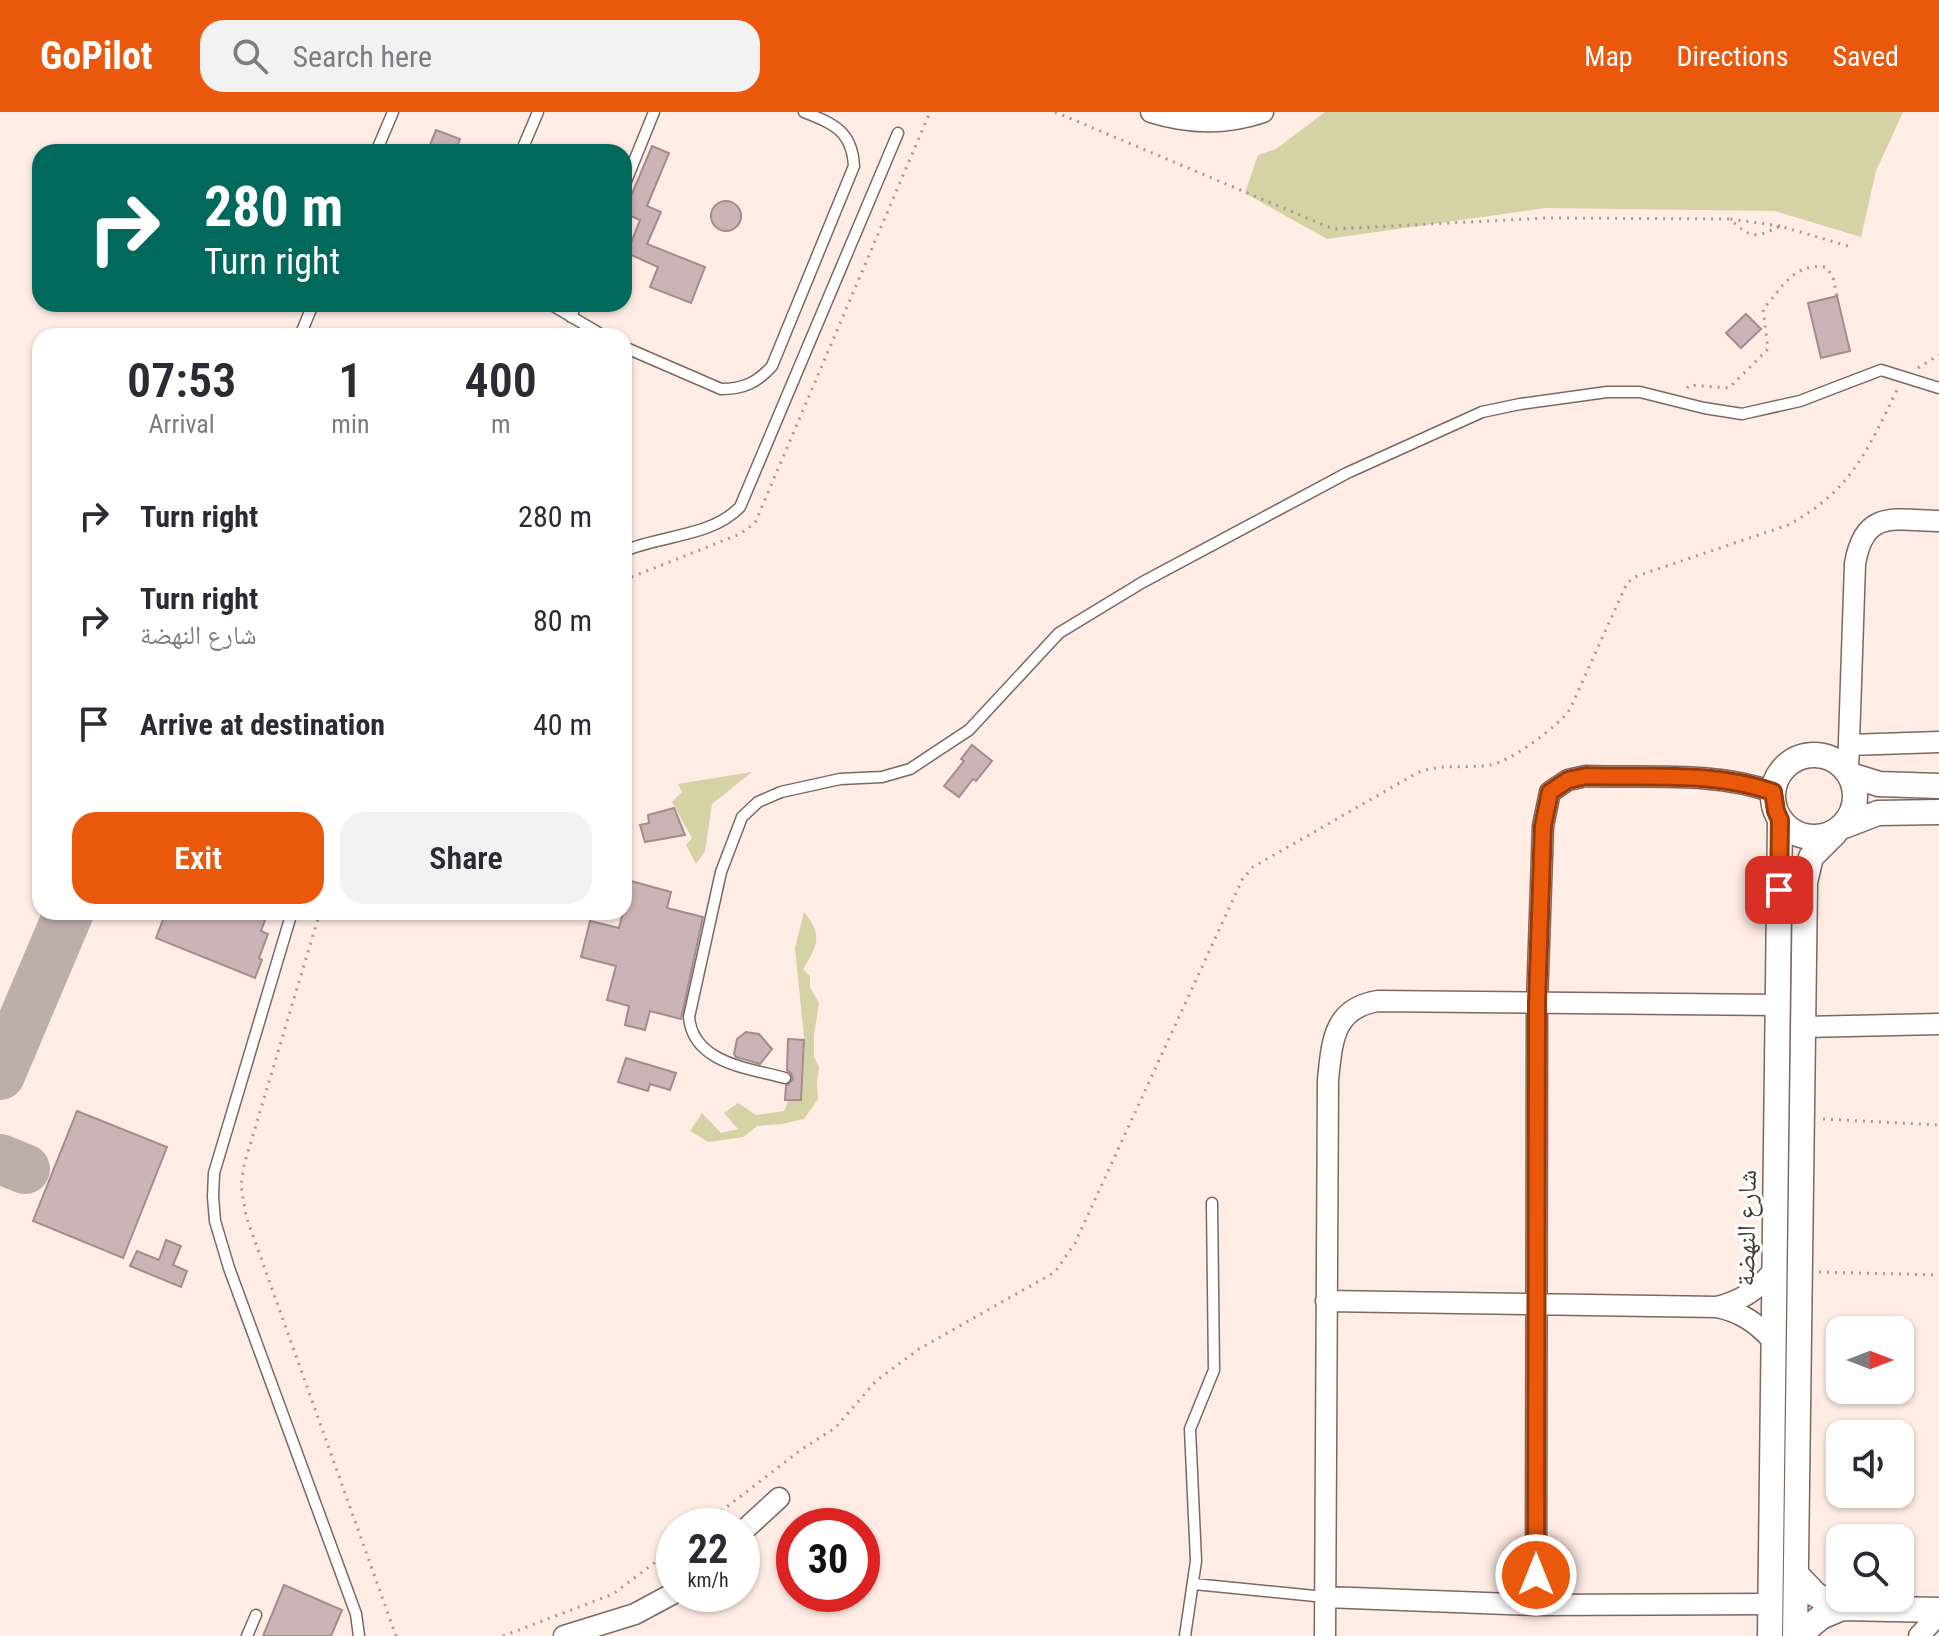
<!DOCTYPE html>
<html lang="en">
<head>
<meta charset="utf-8">
<style>
  :root { --surface:#fff; --page:#f2f2f3; --text:#2b2b33; --muted:#7c7c81; --accent:#ea580c }
  body { margin:0; font-family:"Roboto Condensed","Noto Naskh Arabic",sans-serif; background:var(--page); color:var(--text); height:100vh; display:flex; flex-direction:column; font-size:30px; white-space:nowrap }
  * { box-sizing:border-box; margin:0 }
  p { font-size:26px; color:var(--muted) }
  .icon { flex:none; width:44px; height:44px; fill:none; stroke:currentColor; stroke-width:2; stroke-linecap:round; stroke-linejoin:round }
  .map { position:relative; flex:1; overflow:hidden }
  .sheet { position:absolute; left:32px; top:216px; width:600px; height:592px; display:flex; flex-direction:column; background:var(--surface); border-radius:24px; box-shadow:0 2px 6px #0004 }
  .sheet>* { flex:none }
  .guide { position:absolute; left:32px; top:32px; width:600px; height:168px; border-radius:24px; box-shadow:0 2px 6px #0004; background:#00695c; color:#fff; overflow:hidden }
  .needle { width:52px; rotate:90deg }
  .fabs { position:absolute; left:1826px; top:1204px; display:grid; gap:16px }
  .fabs a { display:grid; place-items:center; width:88px; height:88px; border-radius:16px; background:var(--surface); box-shadow:0 2px 6px #0004; font-size:40px }
  .speed { position:absolute; left:656px; top:1396px; display:flex; gap:16px; font-size:40px; font-weight:700; text-align:center }
  .speed>* { display:grid; place-content:center; width:104px; height:104px; border-radius:50%; background:var(--surface); box-shadow:0 2px 6px #0004; line-height:1 }
  .speed small { font-size:20px; font-weight:400 }
  .speed .limit { border:12px solid #d22; background:#fff; color:#111 }
  .pin { position:absolute; display:grid; place-items:center; width:68px; height:68px; color:#fff; margin:-34px; border-radius:16px; box-shadow:0 4px 12px #0006 }
  .me { position:absolute; width:88px; margin:-44px; rotate:0deg; stroke-linejoin:round; filter:drop-shadow(0 0 6px #0008) }
  .turn { display:flex; align-items:center; gap:28px; height:168px; padding:0 40px; font-size:36px }
  .turn .icon { width:104px; height:104px; stroke-width:2.5 }
  .turn b { display:block; font-size:56px; line-height:68px }
  .eta { display:flex; justify-content:space-evenly; align-items:center; height:136px; text-align:center }
  .eta b { font-size:48px; font-weight:600; line-height:56px }
  .action { display:flex; gap:16px; margin-top:auto; padding:16px 40px }
  .action a { flex:1; height:92px; border-radius:24px; background:var(--accent); color:#fff; font-size:32px; font-weight:600; line-height:92px; text-align:center }
  .action a+a { background:var(--page); color:var(--text) }
  ul { padding:0; list-style:none }
  li { display:flex; align-items:center; gap:24px; height:104px; padding:0 40px }
  li div { flex:1 }
  li b { display:block; font-size:30px }
  li em { font-style:normal }
  header { display:flex; align-items:center; gap:48px; box-sizing:border-box; height:112px; padding:0 40px; background:var(--accent); color:#fff }
  header strong { font-size:38px }
  nav { display:flex; gap:44px; margin-inline-start:auto; font-size:28px }
  .search { width:560px; height:72px; background:var(--page); display:flex; align-items:center; gap:20px; box-sizing:border-box; padding:0 28px; border-radius:24px; color:var(--muted); font-size:30px }
  .map>svg:first-child { display:block }
</style>
</head>
<body>
<header>
<strong>GoPilot</strong>
<div class="search"><svg class="icon" aria-label="search" viewBox="0 0 24 24"><circle cx="10" cy="10" r="6"/><path d="M15 15l6 6"/></svg>Search here</div>
<nav><a>Map</a><a>Directions</a><a>Saved</a></nav>
</header>
<div class="map">
<svg width="1939" height="1524" viewBox="0 0 1939 1524">
  <rect width="100%" height="100%" fill="#feece5"/>
  <path fill="#d5d2a5" d="M1325,0H1903L1876,59L1861,125L1775,99L1545,96L1327,127L1245,81L1258,43L1276,37Z
    M752,660L712,692L705,739L696,752L686,733L692,726L672,690L682,680L678,672Z
    M804,800C823,823 818,833 803,857L810,864V875L819,891L814,923V945L819,955L817,970L818,987L804,1007L782,1012L757,1014L744,1025L708,1030L690,1019L702,1001L721,1021L738,1017L724,1001L738,991L756,1003L784,999L788,989L801,988L805,935L795,836Z"/>
  <g fill="none" stroke-linecap="round" stroke-linejoin="round">
    <path stroke="#bcaea8" stroke-width="50" d="M0,963L69,800
      M0,1047L25,1057"/>
  </g>
  <path fill="#cbb4b5" stroke="#a28c8d" stroke-width="2" d="M436,18L460,27L455,40H427Z
    M652,34L669,41L647,94L661,100L647,132L705,155L691,191L650,175L658,155L627,141L640,108L624,101Z
    M711 104a15 15 0 1 1 30 0a15 15 0 1 1-30 0Z
    M1837,184L1850,239L1821,246L1808,191Z
    M1746,202L1761,217L1741,236L1726,221Z
    M972,633L992,649L976,669L973,667L959,685L944,674L964,649L961,647Z
    M674,696L685,723L645,730L640,713L649,711L648,703Z
    M631,769L671,780L667,796L703,805L681,907L650,899L645,918L625,913L629,894L607,888L616,854L581,845L590,809L619,816Z
    M166,800H268L261,819L268,822L259,846L262,848L255,866L156,826Z
    M746,920L759,922L772,937L760,952L736,945L734,942L737,927Z
    M788,927L804,928L801,988H785L786,974L793,967L791,961L787,958Z
    M626,946L676,961L670,978L650,972L648,979L618,970Z
    M77,999L167,1035L123,1146L33,1109Z
    M166,1128L181,1134L173,1153L187,1159L181,1175L130,1154L137,1139L159,1148Z
    M284,1473L342,1498L331,1524H263Z"/>
  <g fill="none" stroke-linecap="round" stroke-linejoin="round">
    <g stroke="#7b6860" stroke-width="13">
      <path id="service" d="M376,40L393,0
        M521,40L538,0
        M624,74L654,0
        M550,192L604,224
        M571,205L576,192
        M300,224L313,192
        M624,235L721,277C743,277 757,271 772,254L854,54C852,19 834,12 804,0
        M624,439C661,423 711,425 740,395L898,21
        M292,800L214,1061L213,1085L215,1109L229,1156L356,1502L359,1524
        M785,966C748,956 693,951 689,905L721,760L742,705L758,690L781,680L840,667L882,665L910,657L969,618L1059,521L1143,470L1347,361L1482,300L1520,292L1607,280H1640L1704,296L1742,302L1800,289L1881,258L1939,276
        M1194,1472L1325,1485
        M247,1524L256,1503
        M1185,1524L1196,1449L1190,1317L1214,1258L1212,1091"/>
    </g>
    <g stroke="#7b6860" stroke-width="23">
      <path id="minor" d="M1151,0C1189,12 1225,13 1263,0
        M1849,633L1939,630
        M1848,659L1855,452C1864,397 1894,408 1939,409
        M1803,915L1939,912
        M1326,1189L1717,1195C1741,1200 1757,1211 1773,1229
        M1717,1195C1741,1189 1758,1178 1773,1159
        M742,1420L779,1386
        M1325,1485L1536,1493L1770,1492
        M1536,1493L1537,891L1543,714L1550,680L1568,668L1586,664C1647,666 1715,659 1773,680
        M564,1524L635,1502L674,1481
        M1325,1524L1328,968C1332,930 1333,896 1378,889L1776,893
        M1919,1524L1939,1502"/>
    </g>
    <g stroke="#7b6860" stroke-width="27">
      <path id="tertiary" d="M1773 684a41 41 0 1 1 82 0a41 41 0 1 1-82 0Z
        M1850,663L1879,672L1939,674
        M1844,714L1878,701L1939,700
        M1796,1462L1816,1483L1842,1496
        M1770,1524L1780,708
        M1795,1524L1805,770L1811,745L1835,721
        M1798,1524L1821,1505L1842,1496L1939,1498"/>
    </g>
    <path stroke="#a69993" stroke-width="3" stroke-dasharray="2 6" stroke-linecap="butt" d="M1055,0L1333,117L1547,106L1730,107
      M1780,114L1730,107C1750,126 1755,127 1780,114L1848,134
      M1918,256L1939,243
      M1687,276L1690,273L1729,276L1768,237L1763,197C1783,175 1793,151 1826,155L1833,165L1837,184
      M624,468L740,422L755,411L930,0
      M320,800L244,1053L241,1074L246,1104L396,1524
      M1823,1007L1939,1013
      M1819,1160L1939,1163
      M702,1414L802,1337L835,1316L877,1268L919,1237L1055,1160L1075,1131L1242,768L1253,755L1417,661C1440,651 1465,657 1490,653C1510,650 1559,614 1570,597L1627,471L1637,464L1788,413C1851,379 1867,339 1897,278
      M503,1524L613,1482L674,1436"/>
    <use href="#service" stroke="#fff" stroke-width="10"/>
    <use href="#minor" stroke="#fff" stroke-width="20"/>
    <use href="#tertiary" stroke="#fff" stroke-width="24"/>
  </g>
  <g fill="none" stroke-linecap="round" stroke-linejoin="round">
    <g stroke="#983908" stroke-width="20">
      <path id="route" d="M1536,1463L1537,891L1543,714L1550,680L1568,668L1586,664C1647,666 1715,659 1773,680L1776,699L1780,708L1779,778"/>
    </g>
    <use href="#route" stroke="#ea580c" stroke-width="14"/>
  </g>
  <g text-anchor="middle" stroke-width="6" stroke-linejoin="round" paint-order="stroke">
    <g font-size="26" fill="#443b37" stroke="#fefefe">
      <text transform="translate(1746 1116) rotate(-89)" y="9">شارع النهضة</text>
    </g>
  </g>
</svg>
<div class="fabs">
<a><svg class="needle" viewBox="-14 -14 28 28"><path d="M0-13l5 13h-10z" fill="#e53935"/><path d="M0 13l5-13h-10z" fill="#7c7c81"/></svg></a>
<a><svg class="icon" aria-label="sound" viewBox="0 0 24 24"><path d="M4 9h4l5-4v14l-5-4H4zM17 9q2 3 0 6"/></svg></a>
<a><svg class="icon" aria-label="search" viewBox="0 0 24 24"><circle cx="10" cy="10" r="6"/><path d="M15 15l6 6"/></svg></a>
</div>
<div class="speed"><div>22<small>km/h</small></div><div class="limit">30</div></div>
<div class="pin" style="left:1779px;top:778px;background:#d93025"><svg class="icon" aria-label="arrive" viewBox="0 0 24 24"><path d="M6 21V4h12l-3 4 3 4H6"/></svg></div>
<svg class="me" style="left:1536px;top:1463px" viewBox="-20 -20 40 40"><circle r="17" fill="#ea580c" stroke="#fff" stroke-width="3"/><path d="M0-11L8 9 0 5-8 9z" fill="#fff"/></svg>
<div class="guide">
<div class="turn"><svg class="icon" aria-label="right" viewBox="0 0 24 24"><path d="M7 20v-9h11M14 6l5 5-5 5"/></svg><div><b>280 m</b>Turn right</div></div>
</div>
<section class="sheet">
<div class="eta">
<div><b>07:53</b><p>Arrival</p></div>
<div><b>1</b><p>min</p></div>
<div><b>400</b><p>m</p></div>
</div>
<ul>
<li><svg class="icon" aria-label="right" viewBox="0 0 24 24"><path d="M7 20v-9h11M14 6l5 5-5 5"/></svg><div><b>Turn right</b></div><em>280 m</em></li>
<li><svg class="icon" aria-label="right" viewBox="0 0 24 24"><path d="M7 20v-9h11M14 6l5 5-5 5"/></svg><div><b>Turn right</b><p>شارع النهضة</p></div><em>80 m</em></li>
<li><svg class="icon" aria-label="arrive" viewBox="0 0 24 24"><path d="M6 21V4h12l-3 4 3 4H6"/></svg><div><b>Arrive at destination</b></div><em>40 m</em></li>
</ul>
<div class="action"><a>Exit</a><a>Share</a></div>
</section>
</div>
</body>
</html>
